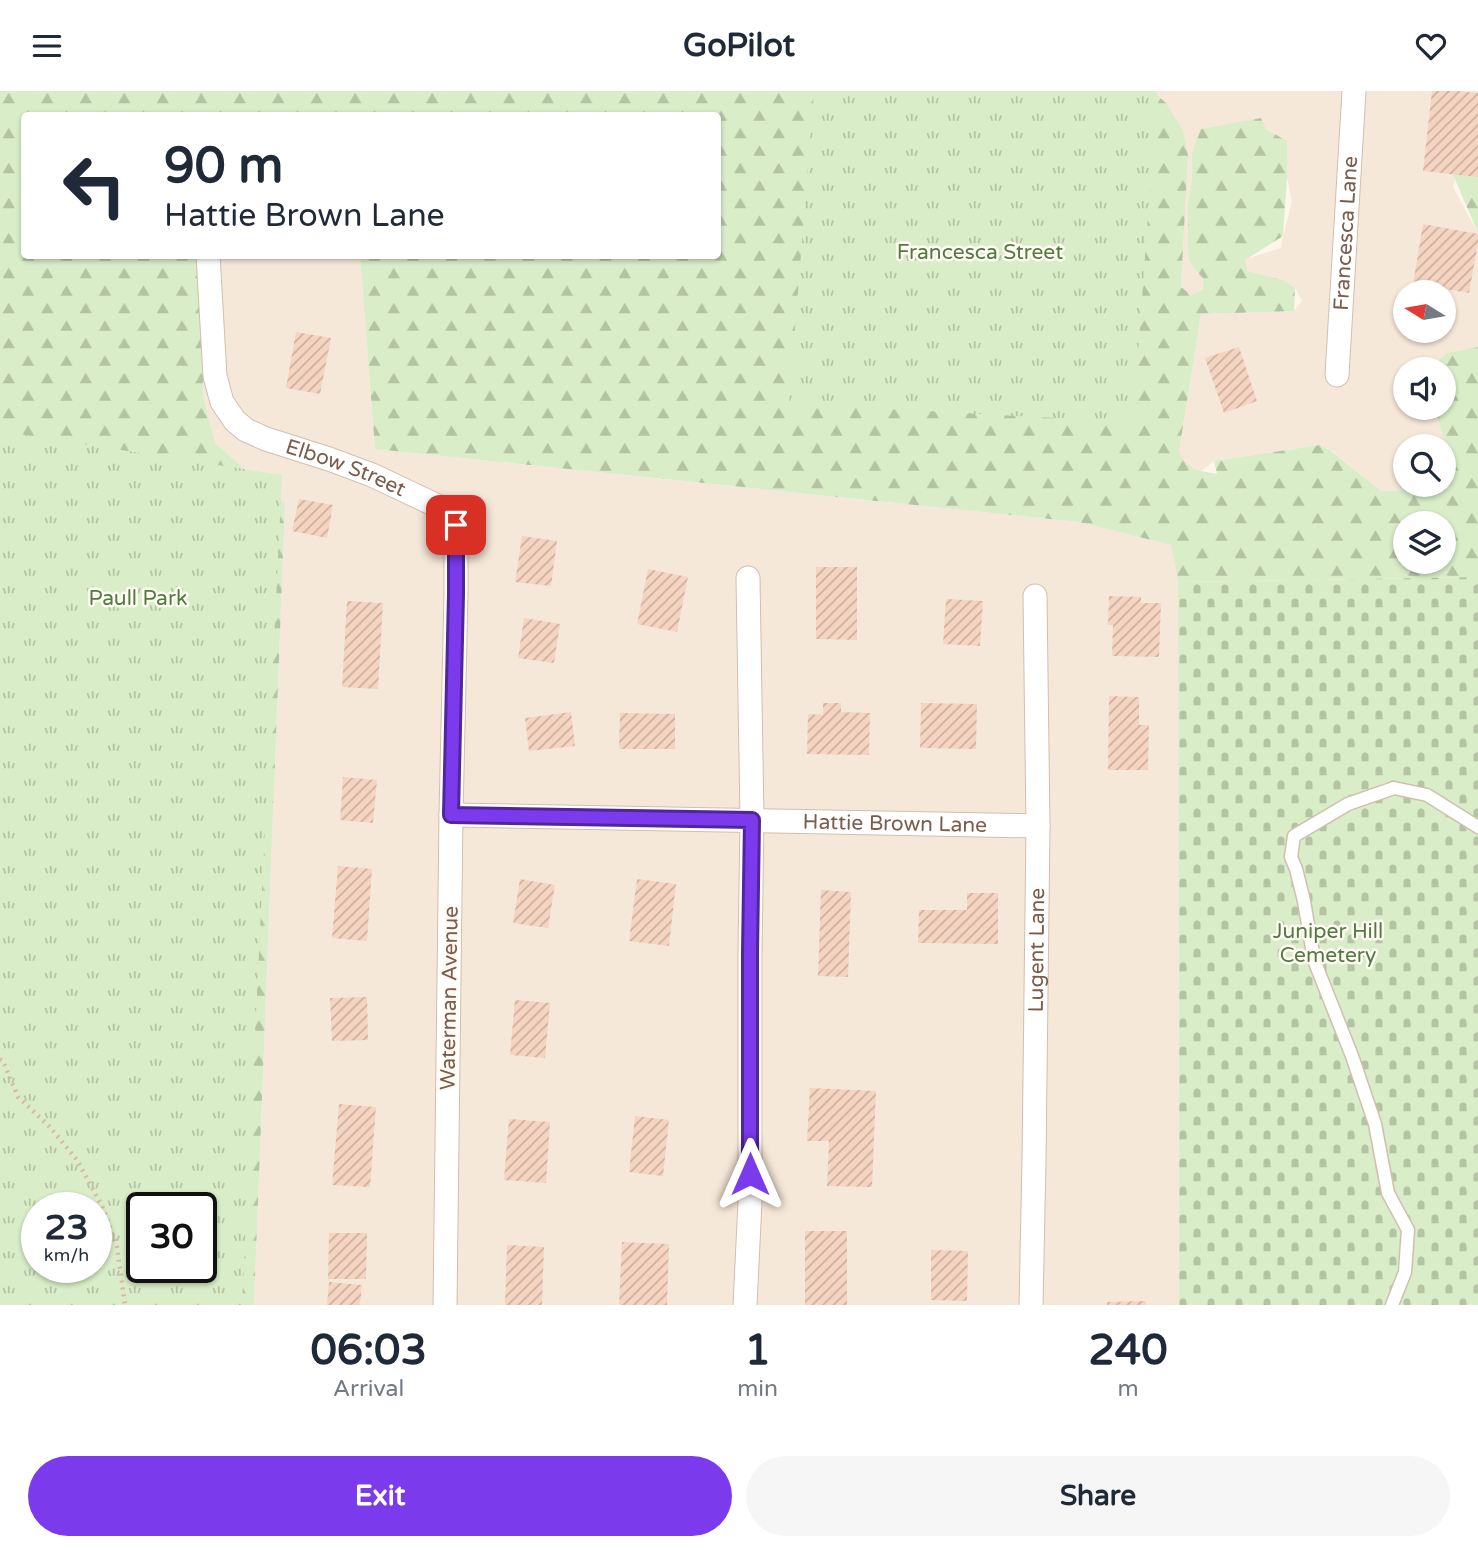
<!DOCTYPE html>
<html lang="en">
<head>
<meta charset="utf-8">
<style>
  :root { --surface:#fff; --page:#f6f6f7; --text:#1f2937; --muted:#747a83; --accent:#7c3aed }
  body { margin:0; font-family:"Varela Round",sans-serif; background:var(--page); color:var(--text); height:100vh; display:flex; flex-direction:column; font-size:26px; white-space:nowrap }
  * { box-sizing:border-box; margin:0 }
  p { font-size:23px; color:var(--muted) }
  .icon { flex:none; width:38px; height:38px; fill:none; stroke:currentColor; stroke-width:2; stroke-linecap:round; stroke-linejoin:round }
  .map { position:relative; height:1214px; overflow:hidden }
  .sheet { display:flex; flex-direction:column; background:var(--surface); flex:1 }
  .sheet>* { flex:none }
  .top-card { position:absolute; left:21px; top:21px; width:700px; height:147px; border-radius:7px; box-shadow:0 2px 5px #0004; background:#fff; color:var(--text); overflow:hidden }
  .needle { width:46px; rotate:281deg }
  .buttons { position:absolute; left:1393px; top:189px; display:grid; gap:14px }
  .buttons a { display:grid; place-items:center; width:63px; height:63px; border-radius:50%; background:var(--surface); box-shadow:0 2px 5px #0004; font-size:35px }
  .speed { position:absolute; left:21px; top:1101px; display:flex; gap:14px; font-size:35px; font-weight:700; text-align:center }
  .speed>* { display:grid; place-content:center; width:91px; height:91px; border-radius:50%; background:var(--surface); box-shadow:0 2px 5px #0004; line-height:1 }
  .speed small { font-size:18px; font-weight:400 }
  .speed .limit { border:4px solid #111; border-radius:10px; background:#fff; color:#111 }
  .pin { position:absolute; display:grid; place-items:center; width:60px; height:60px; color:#fff; margin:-30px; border-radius:14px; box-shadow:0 4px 10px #0006 }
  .me { position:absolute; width:77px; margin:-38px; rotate:0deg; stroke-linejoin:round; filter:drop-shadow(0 0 5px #0008) }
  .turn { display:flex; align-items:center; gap:24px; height:147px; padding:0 28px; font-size:32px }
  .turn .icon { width:91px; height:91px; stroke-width:2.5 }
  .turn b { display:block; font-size:49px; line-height:60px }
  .eta { display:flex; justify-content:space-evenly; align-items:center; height:119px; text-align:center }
  .eta b { font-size:42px; font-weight:700; line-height:49px }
  .cta { display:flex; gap:14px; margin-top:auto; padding:14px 28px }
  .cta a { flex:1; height:80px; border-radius:42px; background:var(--accent); color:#fff; font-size:28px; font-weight:700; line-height:80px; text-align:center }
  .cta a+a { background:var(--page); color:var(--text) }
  header { display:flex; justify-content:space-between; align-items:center; height:91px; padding:0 28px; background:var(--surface); font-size:32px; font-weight:700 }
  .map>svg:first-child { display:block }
</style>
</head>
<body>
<header><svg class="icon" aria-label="menu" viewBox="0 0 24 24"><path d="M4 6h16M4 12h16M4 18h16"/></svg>GoPilot<svg class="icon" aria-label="heart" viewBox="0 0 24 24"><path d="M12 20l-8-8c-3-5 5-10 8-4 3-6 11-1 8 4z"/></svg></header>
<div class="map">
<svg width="1478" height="1214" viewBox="0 0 1478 1214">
  <defs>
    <pattern id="forest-firs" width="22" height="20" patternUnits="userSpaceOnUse" patternTransform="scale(1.75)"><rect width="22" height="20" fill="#d8edc8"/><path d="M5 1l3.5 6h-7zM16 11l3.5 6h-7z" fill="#b4c3a4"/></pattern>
    <pattern id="cemetery-stones" width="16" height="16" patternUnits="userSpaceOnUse" patternTransform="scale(1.75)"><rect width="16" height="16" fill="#d8edc8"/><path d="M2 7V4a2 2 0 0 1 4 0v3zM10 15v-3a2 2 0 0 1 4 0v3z" fill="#b4c3a4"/></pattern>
    <pattern id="park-tufts" width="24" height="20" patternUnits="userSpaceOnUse" patternTransform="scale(1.75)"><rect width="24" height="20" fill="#d8edc8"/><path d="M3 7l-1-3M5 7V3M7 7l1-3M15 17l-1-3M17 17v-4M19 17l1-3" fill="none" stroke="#b4c3a4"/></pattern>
    <pattern id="building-hatch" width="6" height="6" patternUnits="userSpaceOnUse" patternTransform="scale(1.75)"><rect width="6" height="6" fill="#f5d5c1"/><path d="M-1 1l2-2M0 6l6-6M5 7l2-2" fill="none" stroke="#cbb09f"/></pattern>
  </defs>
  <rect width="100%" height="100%" fill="#fef6eb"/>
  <path fill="#f6e8d9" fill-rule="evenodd" d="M1156,0H1478V68L1456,83L1453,96L1478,142V256L1446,262L1437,272L1436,278H1405V317H1435L1450,367L1449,398L1381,400L1331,359L1320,354L1214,370L1200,381L1183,373L1179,360L1201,223L1294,220L1302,210L1295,197L1283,189L1247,180L1242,169L1281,157L1283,145L1292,111L1287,86V63L1285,52L1274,42L1266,38L1192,61V87L1188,113L1195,179L1203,187V200L1191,204L1181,196L1188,64L1166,12L1156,4ZM1405,201H1444V240H1405ZM1405,355H1444V394H1405Z
    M205,165H360L375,358L1079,431L1171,454L1178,491L1179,1214H254L285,413L215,352L203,305Z"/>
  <path fill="url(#forest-firs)" fill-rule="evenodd" d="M0,0H1156L1157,4L1166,12L1183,40L1188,64L1181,196L1191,204L1203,199V187L1195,179L1189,168L1188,152V113L1192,87V61L1201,38L1261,27L1266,38L1287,50V86L1283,145L1245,169L1247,180L1283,189L1295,197L1294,220L1201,223L1179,360C1187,380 1197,379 1217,383L1214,370L1320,354L1330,359L1381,400L1449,398L1450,367L1435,318L1444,317V278H1436L1437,272L1446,262L1478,256V486L1178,491L1171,454L1079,431L375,358L360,165L718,164V24H24V164L205,165L203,305L215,352L285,413L254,1214H0ZM1405,432H1444V471H1405ZM37,1116H96V1176H37ZM142,1116H201V1176H142Z
    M1478,67V142L1451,79Z"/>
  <path fill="url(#cemetery-stones)" d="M1478,486V1214H1179L1178,491Z"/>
  <path fill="url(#park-tufts)" fill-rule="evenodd" d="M814,0H1157L1133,331L789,313Z
    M0,340L282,384L242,1214H0ZM37,1116H96V1176H37ZM142,1116H201V1176H142Z"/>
  <path fill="url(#building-hatch)" d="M1432,0H1456L1478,2V86L1423,80Z
    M1423,133L1478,143V152L1469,202L1413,193Z
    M296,241L331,247L320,303L286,297Z
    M1239,256L1257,310L1224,322L1205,267Z
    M299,408L333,414L327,447L292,440Z
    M522,445L557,450L551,495L515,491Z
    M816,476H857V549L816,548Z
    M648,478L688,486L677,541L637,533Z
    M1109,505L1141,506V512H1161L1159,566L1112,565L1113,534H1108Z
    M946,508L983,510L980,555L943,553Z
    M347,510L383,512L378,598L342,596Z
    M524,527L560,533L554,572L518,567Z
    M1109,605L1139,606V634H1149L1148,679H1108Z
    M823,612H841V621L870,622L869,664L807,663L808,623L823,624Z
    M921,612L977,613L976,658L920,657Z
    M571,621L575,655L529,660L525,627Z
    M620,622L675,623V658H619Z
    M343,686L377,689L373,732L340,729Z
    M338,775L372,778L367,850L332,847Z
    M520,788L555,794L548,837L513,832Z
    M637,788L676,793L669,855L629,850Z
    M821,799L851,801L848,886L818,885Z
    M967,802H998V853L918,852L919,819H967Z
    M367,906L368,949L332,950L330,907Z
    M515,909L550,912L545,967L510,964Z
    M810,997L876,1000L872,1096L827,1095L829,1050H807Z
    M339,1013L376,1016L370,1096L332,1094Z
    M635,1025L669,1029L663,1085L629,1081Z
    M509,1028L550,1031L546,1092L504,1089Z
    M805,1140H847V1214H805Z
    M329,1142H367L366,1188H328Z
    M622,1151L669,1153L667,1214H619Z
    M507,1154L544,1156L542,1214H505Z
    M931,1159L968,1160L967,1210L931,1209Z
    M329,1191L362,1194L360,1214H327Z
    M1146,1210V1214H1107V1211Z"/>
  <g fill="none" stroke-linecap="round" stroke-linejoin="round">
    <g stroke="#d2beaf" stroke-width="15">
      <path id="lane" d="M1392,1214L1405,1181L1408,1139L1388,1102L1375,1033L1352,965L1314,869L1304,810L1296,778L1291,766L1294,745L1348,713L1394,697L1427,704L1478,736"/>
    </g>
    <g stroke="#d2beaf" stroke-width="25">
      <g id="street">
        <path id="s1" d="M208,164L215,285L222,311L235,330L246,339L266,348L329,368L372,384L446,419L456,434V503L451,724L445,1214"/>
        <path id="s2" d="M1337,284L1354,0"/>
        <path id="s3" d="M451,724L1038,735"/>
        <path d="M745,1214L750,1111V861L752,729L748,487"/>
        <path id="s4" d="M1031,1214L1034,1070L1038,735L1035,505"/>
      </g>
    </g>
    <path stroke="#dbb8a3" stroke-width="4.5" stroke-dasharray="2 5" stroke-linecap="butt" d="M0,968L3,970L18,1006L49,1035L77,1069L104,1119L117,1156L125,1214"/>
    <use href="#lane" stroke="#fff" stroke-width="12"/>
    <use href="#street" stroke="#fff" stroke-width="23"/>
  </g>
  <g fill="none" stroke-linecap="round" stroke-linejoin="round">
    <g stroke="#51269a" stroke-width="18">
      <path id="route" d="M456,434V503L451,724L752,729L750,861V1083"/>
    </g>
    <use href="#route" stroke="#7c3aed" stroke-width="12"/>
  </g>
  <g text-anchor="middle" stroke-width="5" stroke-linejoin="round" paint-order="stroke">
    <g font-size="21" fill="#7c5c4b" stroke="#fffaf3">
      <text dy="7" stroke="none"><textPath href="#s2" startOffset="142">Francesca Lane</textPath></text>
      <text dy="7" stroke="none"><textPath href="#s1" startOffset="292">Elbow Street</textPath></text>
      <text dy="7" stroke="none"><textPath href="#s3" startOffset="444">Hattie Brown Lane</textPath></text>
      <text dy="7" stroke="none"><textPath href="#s4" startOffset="355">Lugent Lane</textPath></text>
      <text transform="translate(449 907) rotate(-89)" y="7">Waterman Avenue</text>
    </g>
    <g font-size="21" fill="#527b40" stroke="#fffaf3">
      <text x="980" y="168">Francesca Street</text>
      <text x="138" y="514">Paull Park</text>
      <text x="1328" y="847">Juniper Hill<tspan x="1328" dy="24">Cemetery</tspan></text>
    </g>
  </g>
</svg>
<div class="buttons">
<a><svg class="needle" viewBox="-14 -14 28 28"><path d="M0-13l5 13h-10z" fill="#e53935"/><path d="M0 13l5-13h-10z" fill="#747a83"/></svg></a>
<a><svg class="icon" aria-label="sound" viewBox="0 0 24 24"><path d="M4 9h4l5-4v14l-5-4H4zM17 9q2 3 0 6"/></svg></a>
<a><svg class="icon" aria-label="search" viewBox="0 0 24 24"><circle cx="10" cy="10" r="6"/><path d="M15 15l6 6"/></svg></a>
<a><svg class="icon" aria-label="layers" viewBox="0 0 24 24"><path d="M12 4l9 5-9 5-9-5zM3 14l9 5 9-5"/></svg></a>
</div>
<div class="speed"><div>23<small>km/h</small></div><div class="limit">30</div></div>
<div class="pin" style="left:456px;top:434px;background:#d93025"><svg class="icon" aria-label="arrive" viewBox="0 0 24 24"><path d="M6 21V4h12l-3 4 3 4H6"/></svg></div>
<svg class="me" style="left:750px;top:1083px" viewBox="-20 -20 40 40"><path d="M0-17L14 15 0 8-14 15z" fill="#7c3aed" stroke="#fff" stroke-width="4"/></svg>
<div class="top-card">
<div class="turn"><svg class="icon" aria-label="left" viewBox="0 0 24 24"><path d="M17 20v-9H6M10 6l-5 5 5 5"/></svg><div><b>90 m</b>Hattie Brown Lane</div></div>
</div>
</div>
<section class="sheet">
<div class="eta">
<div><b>06:03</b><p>Arrival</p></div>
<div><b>1</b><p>min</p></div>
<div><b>240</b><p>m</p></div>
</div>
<div class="cta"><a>Exit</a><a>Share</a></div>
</section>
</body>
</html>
